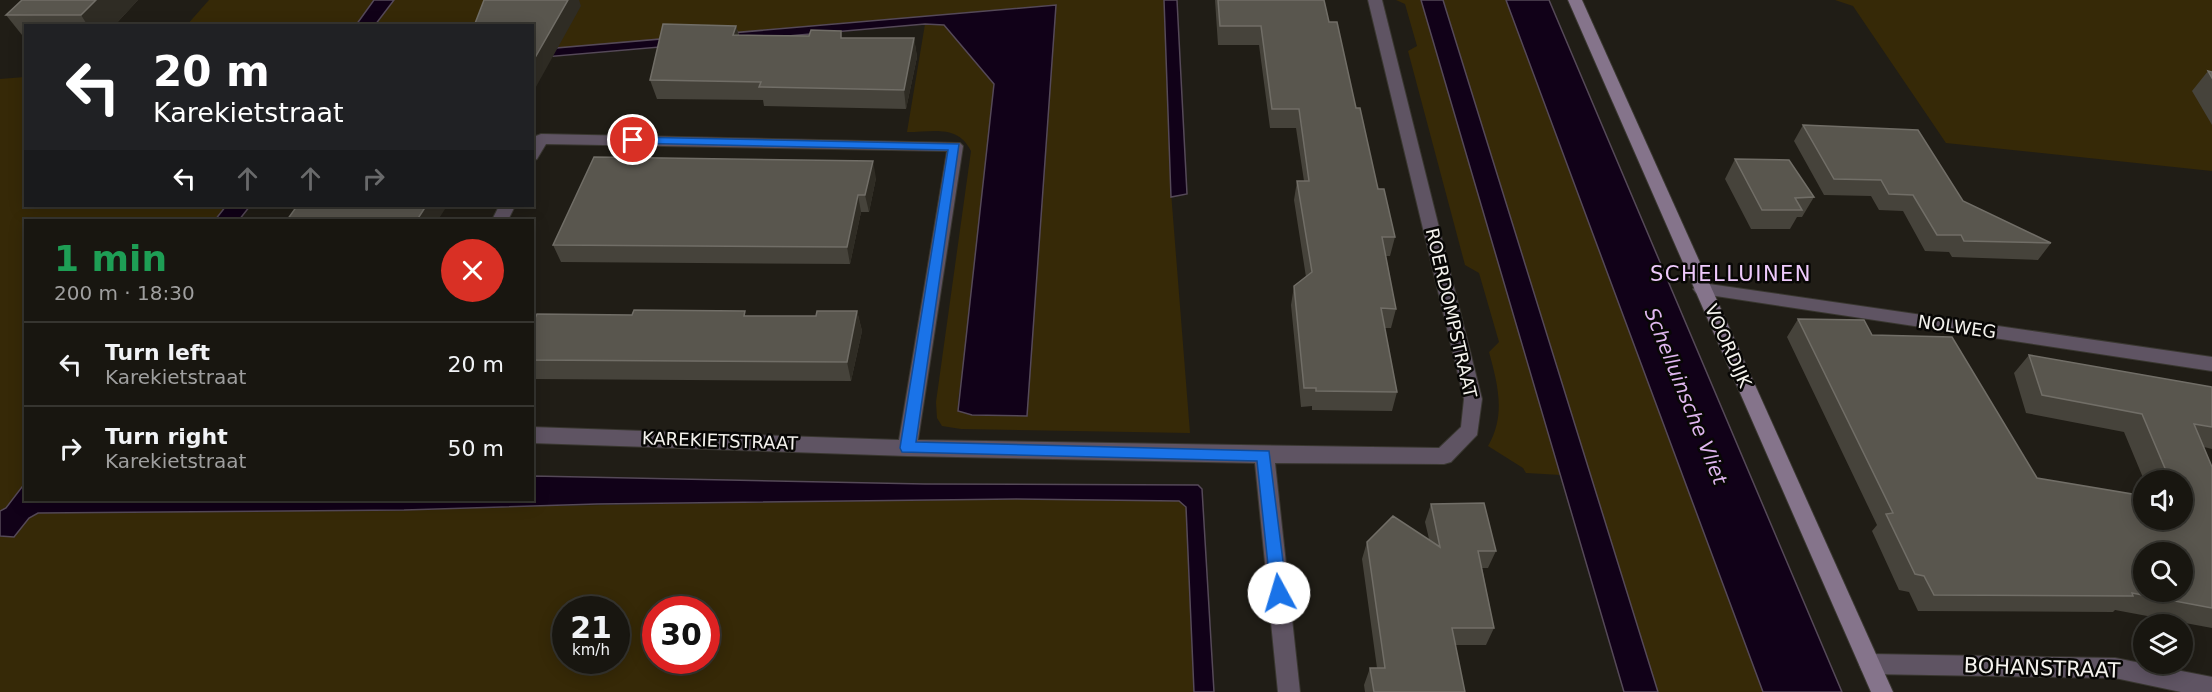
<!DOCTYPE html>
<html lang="en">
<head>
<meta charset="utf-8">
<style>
  :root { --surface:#181610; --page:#211f19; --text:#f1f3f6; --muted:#9f9f9f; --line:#363530 }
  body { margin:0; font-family:"DejaVu Sans",sans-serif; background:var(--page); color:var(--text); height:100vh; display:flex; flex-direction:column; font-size:22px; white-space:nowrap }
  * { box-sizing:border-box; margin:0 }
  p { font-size:20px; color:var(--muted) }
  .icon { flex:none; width:33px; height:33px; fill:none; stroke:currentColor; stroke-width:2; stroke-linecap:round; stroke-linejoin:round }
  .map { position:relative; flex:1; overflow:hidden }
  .panel { position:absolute; left:24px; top:219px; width:510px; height:282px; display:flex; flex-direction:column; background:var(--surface); border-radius:0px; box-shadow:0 3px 15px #0003,0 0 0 2px var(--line) }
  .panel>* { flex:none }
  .banner { position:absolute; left:24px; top:24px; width:510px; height:183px; border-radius:0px; box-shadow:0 3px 15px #0003,0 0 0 2px var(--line); background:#202124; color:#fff; overflow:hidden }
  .tools { position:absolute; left:2133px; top:470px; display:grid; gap:12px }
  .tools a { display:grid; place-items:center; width:60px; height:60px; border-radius:50%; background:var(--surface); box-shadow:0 3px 15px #0003,0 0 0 2px var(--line); font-size:30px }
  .speed { position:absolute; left:552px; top:596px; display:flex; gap:12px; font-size:30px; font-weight:700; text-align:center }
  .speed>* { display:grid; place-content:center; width:78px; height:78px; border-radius:50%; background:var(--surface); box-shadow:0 3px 15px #0003,0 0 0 2px var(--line); line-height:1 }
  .speed small { font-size:15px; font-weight:400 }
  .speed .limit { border:9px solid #d22; background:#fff; color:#111 }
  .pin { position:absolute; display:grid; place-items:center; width:51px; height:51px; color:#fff; margin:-26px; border:3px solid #fff; border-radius:50%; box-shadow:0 2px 6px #0007 }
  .me { position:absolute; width:66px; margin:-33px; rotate:354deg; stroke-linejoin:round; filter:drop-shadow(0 0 4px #0008) }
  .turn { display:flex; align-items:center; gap:21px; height:126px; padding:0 30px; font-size:27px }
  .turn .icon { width:78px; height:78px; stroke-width:2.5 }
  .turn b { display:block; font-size:42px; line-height:51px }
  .lanes { display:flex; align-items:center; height:57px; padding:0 30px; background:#0003; justify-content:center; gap:30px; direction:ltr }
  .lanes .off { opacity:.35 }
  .round { display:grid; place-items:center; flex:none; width:63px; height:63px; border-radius:32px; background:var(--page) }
  .head { display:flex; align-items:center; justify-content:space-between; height:102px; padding:0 30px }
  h1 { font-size:36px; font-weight:600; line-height:45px; color:#1e9e55 }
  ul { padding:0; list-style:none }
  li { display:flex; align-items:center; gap:18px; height:84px; padding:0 30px; border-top:2px solid var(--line) }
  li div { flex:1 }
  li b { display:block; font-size:22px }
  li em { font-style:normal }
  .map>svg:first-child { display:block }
</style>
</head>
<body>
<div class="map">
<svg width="2212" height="692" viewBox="0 0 2212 692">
  <rect width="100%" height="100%" fill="#201d16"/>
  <path fill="#362907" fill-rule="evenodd" d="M209,0H374L356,25L186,26Z
    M394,0H1164L1171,192L1190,433L961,429L942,426L937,418L936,402L971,151C958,124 933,132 907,132L925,24L944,25L994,84L972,302L958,401L1027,416L1055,5L533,50L532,26H375Z
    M1396,0H1421L1561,475L1526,473L1523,468L1488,446C1506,415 1498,385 1489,352L1499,342L1479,273L1465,265L1408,51L1417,46L1405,4Z
    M1443,0H1506L1763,692H1658Z
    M1835,0H2212V171L1946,143L1853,6Z
    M25,77L26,206H226L215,220H26L25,483L6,508L0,511V79Z
    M1016,499L1179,501L1186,507L1194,692H0V536H14L29,518L38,513C364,510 690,503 1016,499ZM566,609H616V660H566ZM656,609H706V660H656Z"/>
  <path fill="#110118" stroke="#554958" stroke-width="1.5" d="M374,0H394L375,25H356Z
    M1164,0H1177L1187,194L1171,197Z
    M1421,0H1443L1658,692H1624Z
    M1506,0H1549L1842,692H1763Z
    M1056,5L1027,416L972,415L958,411L994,84L944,25L925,24L533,58V50Z
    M226,206H250L239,220H215Z
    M533,476L925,484L1198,485L1202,489L1214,692H1194L1186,507L1179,501L1016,499L597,504L404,510L38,513L29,518L14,537L0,536V511L6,508L25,483L26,500H532Z"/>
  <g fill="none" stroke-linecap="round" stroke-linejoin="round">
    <g stroke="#393730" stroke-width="2">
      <path id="street" d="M1368,0H1382L1482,399L1477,435L1451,462L1444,464L1275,463L1300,692H1278L1255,463L907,456L532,443V427L899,440L947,151L546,144L537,159L532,161V141L536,136L541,134L960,143L963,146L918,440L1439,448L1461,427L1464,399Z
        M499,206H515L508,220H492Z
        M1702,283L2212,357V371L1696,293L1693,289Z
        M1870,654L2115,658L2212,677V692H2181L2115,678L1870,674L1862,671L1859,664L1862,657Z"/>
    </g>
    <g stroke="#393730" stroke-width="2">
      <path id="secondary" d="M1568,0H1582L1893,692H1871Z"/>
    </g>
    <use href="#street" fill="#5f5463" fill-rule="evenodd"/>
    <use href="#secondary" fill="#85748b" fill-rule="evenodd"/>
  </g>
  <path fill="#46433b" d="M138,0L114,26H26V40L6,15Z
    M1215,0H1324L1329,22L1356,108L1378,189L1395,237L1390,256H1386L1396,309L1391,328H1384L1397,392L1392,411L1312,410V406L1301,407L1291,305L1294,286L1306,277L1294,200L1297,181H1304L1296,128H1270L1259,45H1218Z
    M736,26L739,35L842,38H914L917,57L906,109L764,106L763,100L657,99L650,80Z
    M2208,71L2212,72V125L2192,91Z
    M1803,125L1963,201L2051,243L2038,260L1952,257L1949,252L1925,251L1903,211L1879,210L1871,196L1824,195L1794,141Z
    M1735,159L1814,197L1802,217H1797L1790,229H1751L1725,179Z
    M876,178L869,212H861L850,264L561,262L553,245Z
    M857,311L862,331L851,381L532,379V325L632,315L816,316Z
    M1798,319L1872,335L2037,478L2182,519V480H2144L2124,432L2026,413L2014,373L2029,355L2212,387V449L2204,447L2212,467V628L2115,610L2113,612L1918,611L1909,592L1899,590L1872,531L1877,525L1787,337Z
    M1431,504L1496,551L1488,568H1482L1494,628L1486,645H1455L1465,692H1365L1364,685L1370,668H1377L1362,559L1367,542L1429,539L1425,522Z"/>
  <path fill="#2f2c24" d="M96,0H138L114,26H88L81,15Z
    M568,0H579L581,6L532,94V63Z
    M736,26L741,44L733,35Z
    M914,38L917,57L906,109L904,90Z
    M873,161L876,178L869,212L865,195Z
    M858,195L861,212L850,264L847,247Z
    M426,206H447L438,220H417Z
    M857,311L862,331L851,381L847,362Z"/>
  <path fill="#59564e" stroke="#716e67" stroke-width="1.5" fill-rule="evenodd" d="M22,0H96L81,15H6Z
    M484,0H568L532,63V26H474Z
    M1218,0H1324L1329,22H1337L1356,108H1360L1378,189H1384L1395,237H1382L1396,309L1381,308L1397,392L1316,391V388H1304L1294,286L1312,272L1297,181H1309L1299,109H1272L1261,26H1220Z
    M663,24L736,26L733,35L809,36L811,30L841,31V38H914L904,90L759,87L761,82L650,80Z
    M2208,71L2212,72V78Z
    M1803,125L1918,130L1963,201L2051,243L1964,241L1961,235H1937L1913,195L1889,194L1881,180L1834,179Z
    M594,157L873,161L865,195H858L847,247L553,245Z
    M1735,159L1789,160L1814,197L1795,198L1802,210H1762Z
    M297,206H426L417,220H287Z
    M634,310L745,311L744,316H816L817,311H857L847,362L532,360V325L537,314L632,315Z
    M1798,319L1864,320L1872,335L1952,337L2037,478L2144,496V519H2182V480H2170L2142,414L2042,395L2029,355L2212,387V427L2194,424L2212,467V608L2132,593L2133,596L1934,595L1924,576L1915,574L1886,514L1893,513ZM2144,552H2182V591H2144Z
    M1484,503L1496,551H1478L1494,628H1452L1465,692H1374L1370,668H1385L1367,542L1393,516L1440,547L1431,504Z"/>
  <path fill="#1a73e8" stroke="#114b97" stroke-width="1.5" d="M633,137L959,144L916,442L1269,451L1287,593L1285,598H1273L1271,593L1257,461L902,452L900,448L948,150L629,143L627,140Z"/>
  <g text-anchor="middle" stroke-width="5" stroke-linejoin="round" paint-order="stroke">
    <g font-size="18" fill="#f4f2ed" stroke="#080705">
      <text transform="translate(1451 313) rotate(77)" y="6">ROERDOMPSTRAAT</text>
      <text transform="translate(1957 327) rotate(8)" y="6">NOLWEG</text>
      <text transform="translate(1728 346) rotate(66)" y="6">VOORDIJK</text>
      <text transform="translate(720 441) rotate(2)" y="6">KAREKIETSTRAAT</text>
    </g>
    <g font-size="20" font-style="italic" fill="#dfb6ef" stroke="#080705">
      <text transform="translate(1686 396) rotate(68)" y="7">Schelluinsche Vliet</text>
    </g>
    <g font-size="21" letter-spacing="1.5" fill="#efcafd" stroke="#080705">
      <text x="1731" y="281">SCHELLUINEN</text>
    </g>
    <g font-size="21" fill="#f4f2ed" stroke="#080705">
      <text transform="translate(2042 668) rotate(2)" y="7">BOHANSTRAAT</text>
    </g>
  </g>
</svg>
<div class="tools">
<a><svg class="icon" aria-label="sound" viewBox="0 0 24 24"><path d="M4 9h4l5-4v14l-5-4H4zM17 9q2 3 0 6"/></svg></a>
<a><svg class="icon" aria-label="search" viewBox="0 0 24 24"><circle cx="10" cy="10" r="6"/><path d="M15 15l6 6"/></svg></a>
<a><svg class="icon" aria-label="layers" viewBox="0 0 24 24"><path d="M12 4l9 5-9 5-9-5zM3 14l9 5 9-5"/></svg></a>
</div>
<div class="speed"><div>21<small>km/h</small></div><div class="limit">30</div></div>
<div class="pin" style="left:633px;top:140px;background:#d93025"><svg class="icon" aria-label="arrive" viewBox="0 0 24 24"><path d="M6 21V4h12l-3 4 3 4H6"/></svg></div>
<svg class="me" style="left:1279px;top:593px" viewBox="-20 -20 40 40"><circle r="19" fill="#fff"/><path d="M0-13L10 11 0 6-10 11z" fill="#1a73e8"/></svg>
<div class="banner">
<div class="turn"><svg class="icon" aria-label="left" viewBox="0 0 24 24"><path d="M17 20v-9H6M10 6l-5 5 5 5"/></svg><div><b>20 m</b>Karekietstraat</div></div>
<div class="lanes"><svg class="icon" aria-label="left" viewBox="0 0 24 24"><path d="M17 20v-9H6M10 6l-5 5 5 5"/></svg><svg class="icon off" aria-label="ahead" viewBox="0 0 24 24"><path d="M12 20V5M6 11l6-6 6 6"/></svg><svg class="icon off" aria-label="ahead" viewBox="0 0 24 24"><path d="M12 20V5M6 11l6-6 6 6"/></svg><svg class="icon off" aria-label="right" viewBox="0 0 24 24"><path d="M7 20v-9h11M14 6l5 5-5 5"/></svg></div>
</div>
<section class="panel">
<div class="head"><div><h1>1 min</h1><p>200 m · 18:30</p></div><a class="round" style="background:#d93025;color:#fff"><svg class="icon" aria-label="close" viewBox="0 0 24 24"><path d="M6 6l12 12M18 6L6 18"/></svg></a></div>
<ul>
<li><svg class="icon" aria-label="left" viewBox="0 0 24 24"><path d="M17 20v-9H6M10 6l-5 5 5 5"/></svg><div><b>Turn left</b><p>Karekietstraat</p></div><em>20 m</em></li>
<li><svg class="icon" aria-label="right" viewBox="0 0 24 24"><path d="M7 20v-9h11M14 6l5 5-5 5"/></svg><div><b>Turn right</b><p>Karekietstraat</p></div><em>50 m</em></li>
</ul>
</section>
</div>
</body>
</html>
